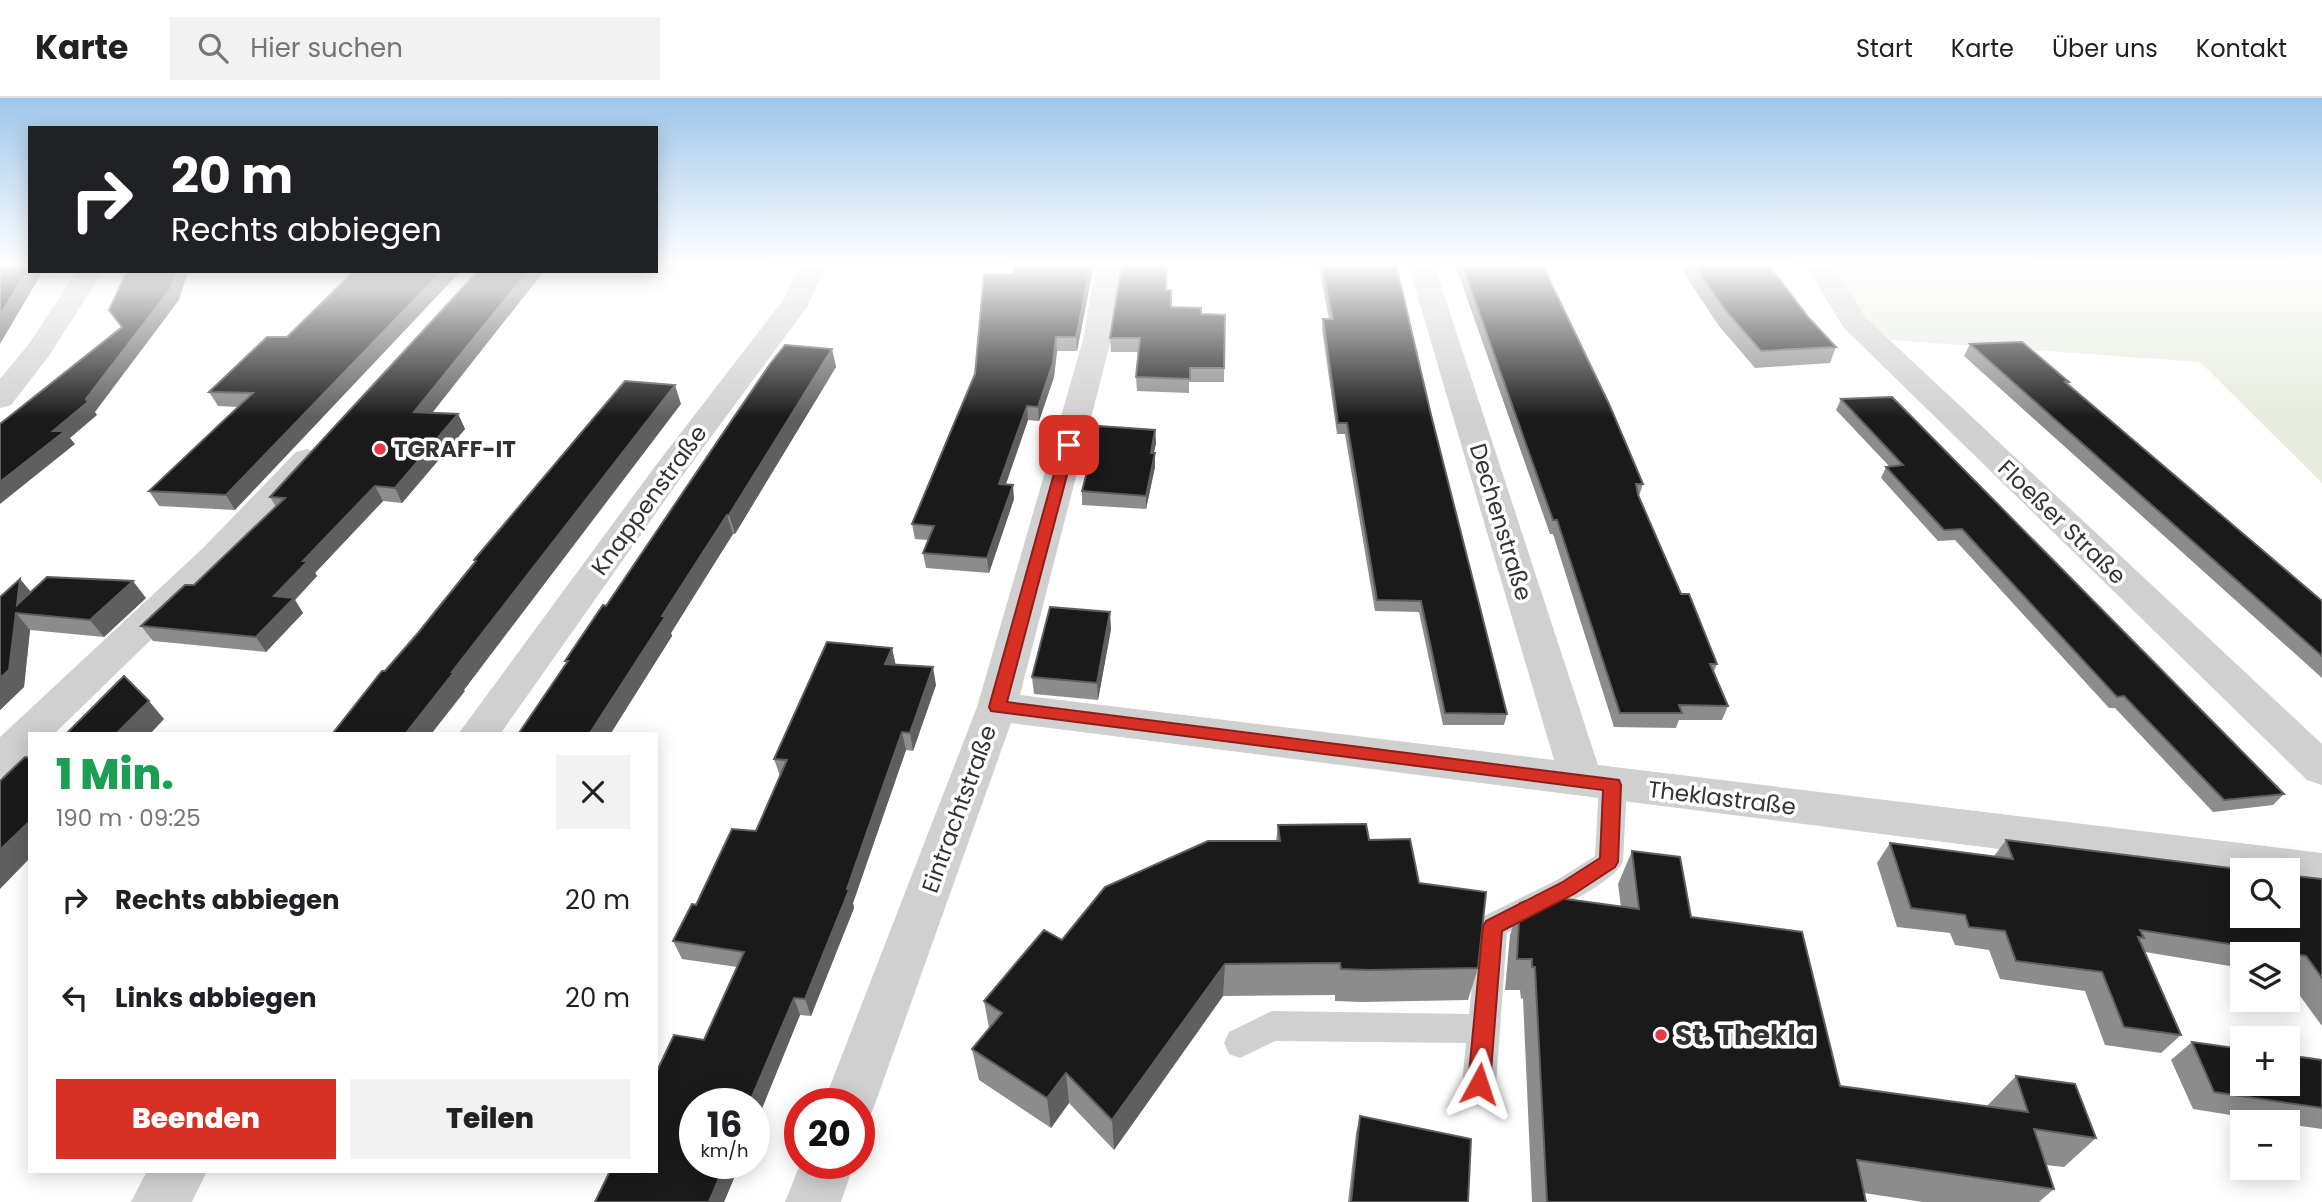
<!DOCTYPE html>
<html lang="de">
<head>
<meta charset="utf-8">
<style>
  :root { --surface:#fff; --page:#f2f2f2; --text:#202124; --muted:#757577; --line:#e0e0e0; --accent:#d93025 }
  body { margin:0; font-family:Poppins,sans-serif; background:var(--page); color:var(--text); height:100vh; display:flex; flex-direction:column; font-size:26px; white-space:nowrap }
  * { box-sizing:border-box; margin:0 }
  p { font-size:23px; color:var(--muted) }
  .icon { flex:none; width:38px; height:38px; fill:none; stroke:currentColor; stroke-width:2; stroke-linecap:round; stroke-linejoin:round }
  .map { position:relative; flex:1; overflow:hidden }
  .side { position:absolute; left:28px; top:634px; width:630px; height:441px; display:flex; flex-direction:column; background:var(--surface); border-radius:0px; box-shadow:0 4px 18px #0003 }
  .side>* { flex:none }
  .hud { position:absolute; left:28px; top:28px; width:630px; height:147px; border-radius:0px; box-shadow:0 4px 18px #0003; background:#202124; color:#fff; overflow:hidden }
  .controls { position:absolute; left:2230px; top:760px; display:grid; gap:14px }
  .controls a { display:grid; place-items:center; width:70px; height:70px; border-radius:0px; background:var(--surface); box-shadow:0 4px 18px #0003; font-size:35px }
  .speed { position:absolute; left:679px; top:990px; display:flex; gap:14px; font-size:35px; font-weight:700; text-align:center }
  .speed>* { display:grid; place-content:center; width:91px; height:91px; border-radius:50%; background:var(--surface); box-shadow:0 4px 18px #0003; line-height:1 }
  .speed small { font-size:18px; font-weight:400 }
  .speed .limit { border:10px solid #d22; background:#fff; color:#111 }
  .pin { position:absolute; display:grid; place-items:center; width:60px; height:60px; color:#fff; margin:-30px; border-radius:14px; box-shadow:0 4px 10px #0006 }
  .me { position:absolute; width:77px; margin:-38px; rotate:5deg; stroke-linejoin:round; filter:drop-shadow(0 0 5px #0008) }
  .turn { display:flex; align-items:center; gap:24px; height:147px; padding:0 28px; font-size:32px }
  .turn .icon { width:91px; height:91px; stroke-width:2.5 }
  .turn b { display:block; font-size:49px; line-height:60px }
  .round { display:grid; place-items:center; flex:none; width:74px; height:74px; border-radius:0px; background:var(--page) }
  .head { display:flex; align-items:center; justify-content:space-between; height:119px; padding:0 28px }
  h1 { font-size:42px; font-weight:800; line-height:52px; color:#1e9e55 }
  .action { display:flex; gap:14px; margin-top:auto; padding:14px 28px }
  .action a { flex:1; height:80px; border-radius:0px; background:var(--accent); color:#fff; font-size:28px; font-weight:800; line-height:80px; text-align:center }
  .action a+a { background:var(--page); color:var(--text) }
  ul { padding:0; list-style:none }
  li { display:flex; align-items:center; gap:21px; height:98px; padding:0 28px }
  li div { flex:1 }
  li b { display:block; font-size:26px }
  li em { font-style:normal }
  header { display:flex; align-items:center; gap:42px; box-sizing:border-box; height:98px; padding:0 35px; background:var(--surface); border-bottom:2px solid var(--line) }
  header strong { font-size:33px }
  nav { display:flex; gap:38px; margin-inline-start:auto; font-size:24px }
  .search { width:490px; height:63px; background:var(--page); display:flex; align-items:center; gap:18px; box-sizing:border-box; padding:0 24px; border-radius:0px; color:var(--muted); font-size:26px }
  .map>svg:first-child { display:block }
</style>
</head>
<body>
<header>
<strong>Karte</strong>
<div class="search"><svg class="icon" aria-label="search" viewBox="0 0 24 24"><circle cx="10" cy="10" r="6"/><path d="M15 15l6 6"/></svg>Hier suchen</div>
<nav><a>Start</a><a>Karte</a><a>Über uns</a><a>Kontakt</a></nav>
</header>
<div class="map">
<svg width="2322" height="1104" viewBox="0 0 2322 1104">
  <rect width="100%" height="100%" fill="#fff"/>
  <path fill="#e6ecdf" d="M1826,166H2322V385L2200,264L1891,242L1862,220Z"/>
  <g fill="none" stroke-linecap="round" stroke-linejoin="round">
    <path fill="#d0d0d0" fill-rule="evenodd" d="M1613,676L1623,679L1627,686L1623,764C1611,789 1534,821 1507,835L1496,986L1491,997L1479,1002L1467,997L1462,986L1466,945L1275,943L1240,960L1229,956L1224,945L1229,934L1272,913L1469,916L1478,828L1482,819L1557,782L1595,758L1599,686L1603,679Z"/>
    <path fill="#d0d0d0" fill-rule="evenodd" d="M801,166H827L807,209L680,381L501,635H459L656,367L784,201Z
      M1096,166H1122L1111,242L1020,597L1554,662L1408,166H1434L1598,667L2322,755V793L2287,788V772H2242V782L1011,625L875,1006L868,1024L859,1027V1006H823L977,609L1083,242Z
      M1804,166H1830L1865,219L2322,646V687L2307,682L1844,230Z
      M77,173H103L49,258L11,307L0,310V281L28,247Z
      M307,351L318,354L323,361L229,466L55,635H30V661L15,675L0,680V639L203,450L296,354Z
      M800,1066H854L841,1104H785Z
      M147,1073H207L192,1104H131Z"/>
  </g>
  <path fill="#8c8c8c" d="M1094,166L1077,253H1057L1054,279L1039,323L1028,322L1006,386L1014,401L989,475L926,470L923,455L928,442L915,441L912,426L975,276L1013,176Z
    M1318,166H1396L1431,317L1507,616L1504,627H1443L1419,514L1375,513L1345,336H1337L1322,231L1323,221H1329Z
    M1455,166H1542L1643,386L1639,398L1681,496L1717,566L1714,573L1728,608L1722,622H1679L1676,630L1614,629L1553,436H1550Z
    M1679,166H1768L1808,219L1836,249L1830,265L1755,270L1719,228L1691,186Z
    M544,173L432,315L458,316L465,331L402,405L383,403L315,475L317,478L295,502L303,515L266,554L153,543L141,528L194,487L276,409L270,399Z
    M1166,192L1171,209L1201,216L1225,217L1224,284H1189V295L1137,293L1136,279L1139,254H1111L1110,240Z
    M267,239L235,412L159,408L149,393L238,309L218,308L209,294Z
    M1970,246L2069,284L2068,286L2322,503V580L1964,258Z
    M832,251L836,269L735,436H733L713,467L671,535L672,538L611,635H519L566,565L565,563L606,508Z
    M1841,301L2284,696L2273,707L2213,714L2115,610H2109L1955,442L1938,443L1881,380L1886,369L1889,368L1836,312Z
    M1155,332L1156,345L1154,355L1155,369L1146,411L1082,407V393Z
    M20,481L31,494L146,500L104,539L30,532L24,589L0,612V499Z
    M1111,531L1098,602L1034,596L1032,579Z
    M892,550L895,566L936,587L913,653L906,652L853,805L854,810L811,918L800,917L724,1104H595L704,942L737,869L682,861L673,843L696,807L756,733L780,678L774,661Z
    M1278,727L1369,742L1419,785L1478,870L1468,902L1362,904L1335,903V897L1223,898L1114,1052L1069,1005L1051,1030L979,982L972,951L989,930L984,903L1062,842L1276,743Z
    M2006,742L2322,781V928L2287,880V856H2242V870L2145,854L2181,937L2161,955L2105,947L2085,893L2000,881L1989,852L1955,847L1950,835L1897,829L1877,765L1890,745L1994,758Z
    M1632,753L1840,988L1987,1008L2016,978L2096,1040L2064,1069L2046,1067L2054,1091L2039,1104H1923L1864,1095L1866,1104H1532L1523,900L1521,901L1520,892H1505L1510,837L1520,805L1621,809L1618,786Z
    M2192,944L2322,962V1031L2287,1026V1024H2275L2193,1011L2171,962Z
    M1360,1018L1468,1104H1348L1356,1035Z"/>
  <path fill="#5f5f5f" d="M1091,166H1094L1077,253L1076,239Z
    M30,169V173H43L0,246V217Z
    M177,173H188L179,202L95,314L97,317L70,340L75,346L0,406V384L86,301Z
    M442,173H461L235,412L226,397Z
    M528,173H544L421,329L414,314Z
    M1056,239L1057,253L1054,279L1039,323L1038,309Z
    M832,251L836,269L735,436L729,417Z
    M675,287L681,306L464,592L465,593L432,635H406L452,574Z
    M1027,308L1028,322L1001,400L999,386Z
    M458,316L465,331L402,405L395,390Z
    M1155,332L1156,345L1151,368V355Z
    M1155,355V369L1146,411V398Z
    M1013,387L1014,401L989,475L987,460Z
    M375,388L383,403L315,475L317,478L295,502L303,515L266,554L256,539L274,498L303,463Z
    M727,417L733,436L671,535L672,538L611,635H590L662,518Z
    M20,481L34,498L17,507Z
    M133,483L146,500L104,539L90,522Z
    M1110,514L1111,531L1098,602L1097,585Z
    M16,515L30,532L24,589L0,612V580Z
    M892,550L896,568L885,566Z
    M933,569L936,587L913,653L910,635Z
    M149,603L164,621L151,635H117Z
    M902,634L906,652L853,805L854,810L811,918L805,901L847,791Z
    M30,723V760L0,791V752Z
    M1225,866L1223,898L1114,1052L1112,1022Z
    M794,900L800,917L754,1030V1006H749Z
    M1066,975L1069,1005L1051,1030L1047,1000Z
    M725,1066H740L724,1104H709Z"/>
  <path fill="#1a1a1a" stroke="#5f5f5f" stroke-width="2" d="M0,166H30V169L0,217Z
    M1015,166H1091L1076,239H1056L1053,265L1038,309L1027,308L999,386L1013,387L987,460L923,455L934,428L912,426L975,276L984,176H1013Z
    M1122,166H1167L1166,192H1171V209L1201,210V216L1225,217L1224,270H1190V281L1136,279L1140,240H1110Z
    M1321,166H1396L1431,317L1507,616L1445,615L1421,503L1377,502L1347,325H1338L1323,221H1333Z
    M1462,166H1542L1609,306L1643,386H1636L1638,397L1681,496H1689L1717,566H1710L1728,608L1679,607L1682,615H1620L1557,422H1553Z
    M1693,166H1768L1808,219L1836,249L1761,253L1725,212Z
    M127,173H177L171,190L86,301L88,304L53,333H65L0,384V326L122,229L109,212Z
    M354,173H442L226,397L149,393L253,295L209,294L267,239H287Z
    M478,173H528L414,314L458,316L395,390L375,388L303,463H308L274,498L294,500L256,539L141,528L185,487H194L285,400L270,399Z
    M2022,244L2069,284H2065L2322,503V558L1970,246Z
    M785,247L832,251L729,417H727L707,448L662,518L665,519L590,635H519L568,563H565L603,507L606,508L770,266Z
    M625,283L675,287L452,574H454L406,635H333L382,573H385L418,535L476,463L474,462Z
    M1892,299L2284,696L2224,702L2124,598L2117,599L1962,431L1944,432L1886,369L1903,367L1841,301Z
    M1099,328L1155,332L1151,355H1155L1146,398L1082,393Z
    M47,479L133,483L90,522L16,515L9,572L0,580V499L20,481L17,507Z
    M1050,509L1110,514L1097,585L1032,579Z
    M827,544L892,550L885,566L933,569L910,635L902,634L847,791L849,792L805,901L794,900L749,1006H695V1066H725L709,1104H595L610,1073H656V975L674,937L704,942L744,854L673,843L692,806L696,807L732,731L756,733L787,662L774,661Z
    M124,578L149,603L117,635H67Z
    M25,659L30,660V723L0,752V683Z
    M1366,726L1369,742L1410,741L1419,785L1486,794L1478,870L1369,872L1341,871L1340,865L1225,866L1112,1022L1066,975L1047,1000L972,951L1002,915L984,903L1044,832L1062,842L1105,789L1208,743H1280L1278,727Z
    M2006,742L2246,772H2242V817H2287V777L2322,781V880L2306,858L2140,832L2144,840L2138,839L2181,937L2124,929L2102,874L2016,863L2005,833L1969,829L1965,817L1911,810L1890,745L2013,761Z
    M1632,753L1680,759L1691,819L1802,834L1840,988L2028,1014L2016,978L2075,986L2096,1040L2034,1031L2054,1091L1857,1062L1866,1104H1547L1535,869H1532V861H1517L1520,805L1533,801L1537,797L1639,811Z
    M2192,944L2242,951V985H2287V957L2322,962V1010L2214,994Z
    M1360,1018L1471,1041L1468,1104H1351Z"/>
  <linearGradient id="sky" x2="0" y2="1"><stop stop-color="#9ec6ea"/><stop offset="0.52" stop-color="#fff"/><stop offset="1" stop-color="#fff" stop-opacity="0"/></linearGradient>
  <rect width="2322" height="320" fill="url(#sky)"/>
  <path fill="#d93025" stroke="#8d1f18" stroke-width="2" d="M1069,343L1075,347L1007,604L1619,682L1621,687L1618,764L1615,769L1574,796L1502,833L1490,986L1487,993L1479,996L1472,993L1468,986L1483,828L1486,823L1561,785L1600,760L1603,692L991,613L989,609L1062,347Z"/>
  <g fill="#e63946" stroke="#fff" stroke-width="2.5">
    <circle cx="380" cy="351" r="7"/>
    <circle cx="1661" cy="937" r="7"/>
  </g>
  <g text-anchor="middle" stroke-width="7" stroke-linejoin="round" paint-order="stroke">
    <g font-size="23" font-weight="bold" fill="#333" stroke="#fff" text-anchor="start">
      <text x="394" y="359">TGRAFF-IT</text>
    </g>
    <g font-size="23" fill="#333" stroke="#fff">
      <text transform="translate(649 402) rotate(-54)" y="8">Knappenstraße</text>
      <text transform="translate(1501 424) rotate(73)" y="8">Dechenstraße</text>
      <text transform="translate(2062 424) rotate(44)" y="8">Floeßer Straße</text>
      <text transform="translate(1722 700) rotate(7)" y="8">Theklastraße</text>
      <text transform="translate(959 711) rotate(-70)" y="8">Eintrachtstraße</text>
    </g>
    <g font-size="28" font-weight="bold" fill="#333" stroke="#fff" text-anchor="start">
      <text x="1675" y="947">St. Thekla</text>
    </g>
  </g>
</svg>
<div class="controls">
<a><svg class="icon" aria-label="search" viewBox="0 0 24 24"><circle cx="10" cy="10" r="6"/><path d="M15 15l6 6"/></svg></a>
<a><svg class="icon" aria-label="layers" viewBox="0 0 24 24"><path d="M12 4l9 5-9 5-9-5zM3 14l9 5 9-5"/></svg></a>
<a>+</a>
<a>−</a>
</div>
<div class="speed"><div>16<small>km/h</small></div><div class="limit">20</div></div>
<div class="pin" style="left:1069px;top:347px;background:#d93025"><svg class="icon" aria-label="arrive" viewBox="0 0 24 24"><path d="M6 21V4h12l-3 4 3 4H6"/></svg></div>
<svg class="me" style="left:1479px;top:986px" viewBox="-20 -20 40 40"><path d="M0-17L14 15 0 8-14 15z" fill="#d93025" stroke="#fff" stroke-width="4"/></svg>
<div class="hud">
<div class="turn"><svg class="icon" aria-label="right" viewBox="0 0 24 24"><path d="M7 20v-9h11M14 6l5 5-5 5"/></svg><div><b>20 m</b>Rechts abbiegen</div></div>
</div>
<section class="side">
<div class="head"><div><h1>1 Min.</h1><p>190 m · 09:25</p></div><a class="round"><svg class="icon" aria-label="close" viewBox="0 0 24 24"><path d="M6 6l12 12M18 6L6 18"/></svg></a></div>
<ul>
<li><svg class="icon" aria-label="right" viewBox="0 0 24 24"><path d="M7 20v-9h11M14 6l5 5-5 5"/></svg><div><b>Rechts abbiegen</b></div><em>20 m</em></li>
<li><svg class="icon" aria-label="left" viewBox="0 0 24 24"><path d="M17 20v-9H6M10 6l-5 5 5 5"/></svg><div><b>Links abbiegen</b></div><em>20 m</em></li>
</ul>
<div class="action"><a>Beenden</a><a>Teilen</a></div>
</section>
</div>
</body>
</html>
